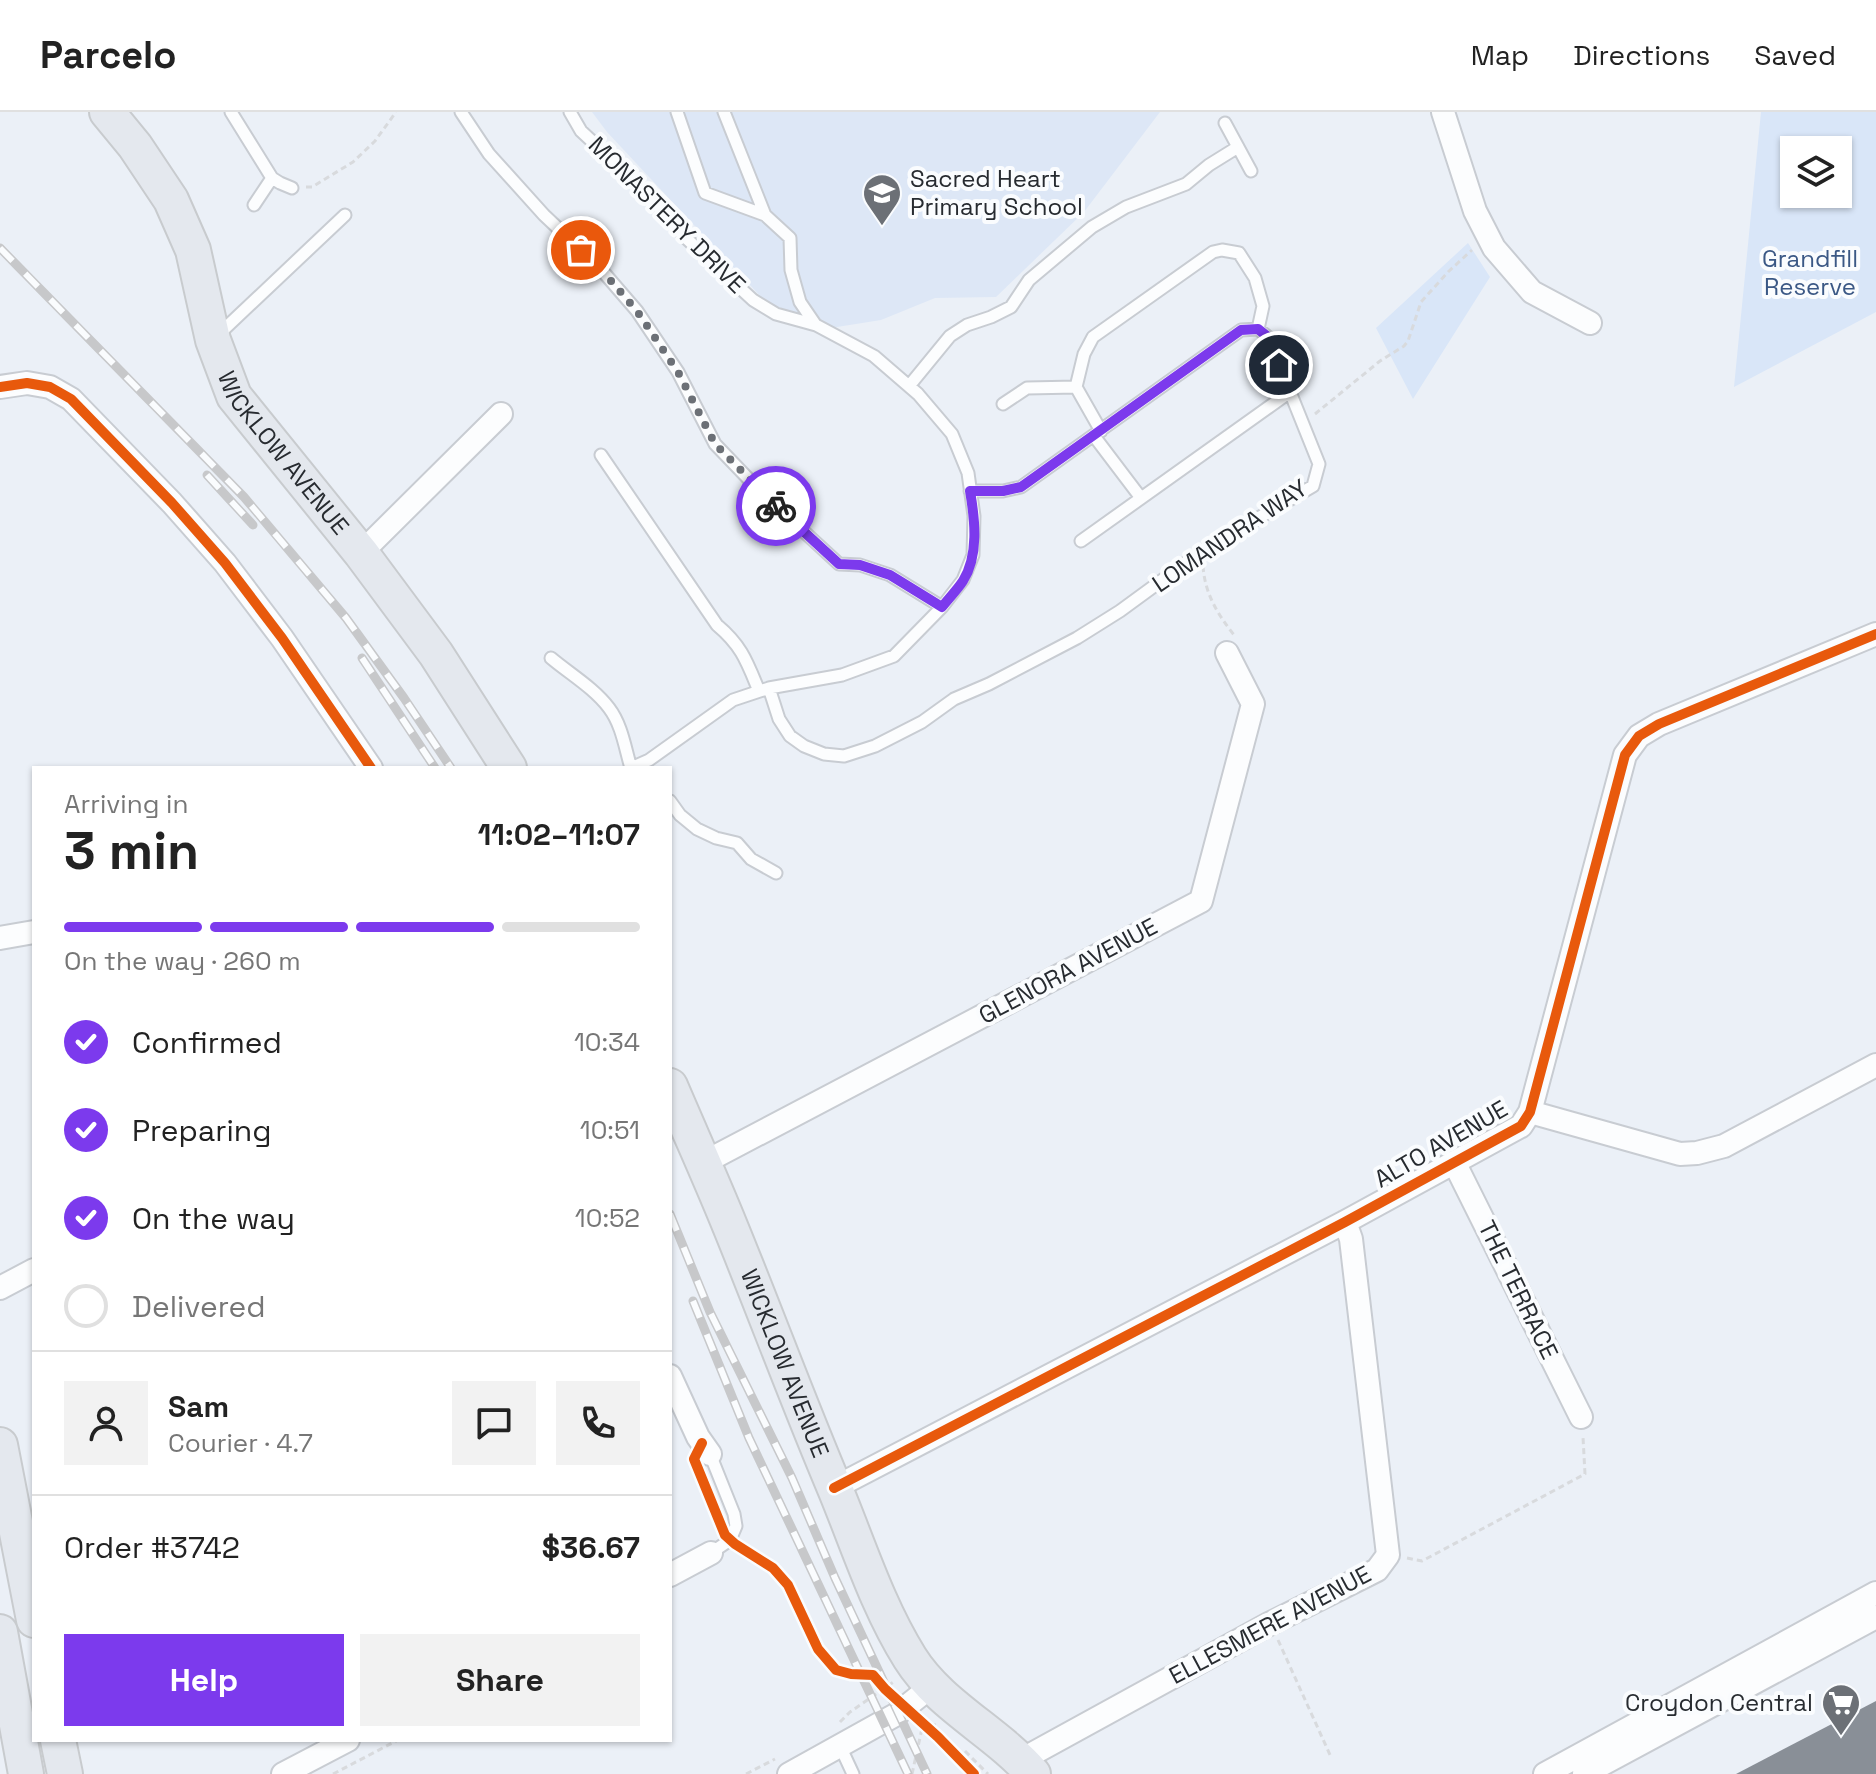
<!DOCTYPE html>
<meta charset="utf-8">
<style>
:root{--surface:#fff;--page:#f2f2f2;--text:#222;--muted:#767676;--line:#e0e0e0;--accent:#7c3aed}
body{margin:0;font-family:"Space Grotesk",sans-serif;background:var(--page);color:var(--text);height:100vh;display:flex;flex-direction:column;font-size:30px;white-space:nowrap}
*{box-sizing:border-box;margin:0}
p{font-size:26px;color:var(--muted)}
.icon{flex:none;width:44px;height:44px;fill:none;stroke:currentColor;stroke-width:2;stroke-linecap:round;stroke-linejoin:round}
.map{position:relative;flex:1;overflow:hidden}
.drawer{position:absolute;left:32px;top:654px;width:640px;height:976px;display:flex;flex-direction:column;background:var(--surface);border-radius:0px;box-shadow:0 2px 6px #0004}
.drawer>*{flex:none}
.fabs{position:absolute;left:1780px;top:24px;display:grid;gap:16px}
.fabs a{display:grid;place-items:center;width:72px;height:72px;border-radius:0px;background:var(--surface);box-shadow:0 2px 6px #0004;font-size:40px}
.pin{position:absolute;display:grid;place-items:center;width:68px;height:68px;color:#fff;margin:-34px;border:4px solid #fff;border-radius:50%;box-shadow:0 2px 8px #0007}
.courier{position:absolute;display:grid;place-items:center;width:80px;height:80px;margin:-40px;border:6px solid #7c3aed;border-radius:50%;background:#fff;color:#222;box-shadow:0 2px 10px #0007}
.head em{font-style:normal;font-weight:700}
.head div{display:flex;flex-direction:column-reverse}
.head{display:flex;align-items:center;justify-content:space-between;height:136px;padding:0 32px}
h1{font-size:52px;font-weight:700;line-height:60px}
.bar{display:grid;grid-template-columns:repeat(4,1fr);gap:12px 8px;align-content:center;height:96px;padding:0 32px}
.bar i{height:10px;border-radius:6px;background:var(--line)}
.bar .active{background:var(--accent)}
.bar p{grid-column:span 4}
.line{display:flex;align-items:center;gap:20px;padding:0 32px;border-top:2px solid var(--line)}
.line div{flex:1}
.round{display:grid;place-items:center;flex:none;width:84px;height:84px;border-radius:0px;background:var(--page)}
ol{padding:0 32px;list-style:none}
li{display:flex;align-items:center;gap:24px;height:88px}
li p{margin-inline-start:auto}
li .icon{padding:8px;border-radius:50%;background:var(--accent);color:#fff;stroke-width:4}
li:last-child{color:var(--muted)}
li i{width:44px;height:44px;border:4px solid var(--line);border-radius:50%}
.action{display:flex;gap:16px;margin-top:auto;padding:16px 32px}
.action a{flex:1;height:92px;border-radius:0px;background:var(--accent);color:#fff;font-size:32px;font-weight:700;line-height:92px;text-align:center}
.action a+a{background:var(--page);color:var(--text)}
header{display:flex;align-items:center;gap:48px;box-sizing:border-box;height:112px;padding:0 40px;background:var(--surface);border-bottom:2px solid var(--line)}
header strong{font-size:38px}
nav{display:flex;gap:44px;margin-inline-start:auto;font-size:28px}
.map>svg:first-child{display:block}
.built{fill:#dde7f6}
.green{fill:#d9e6f8;fill-rule:evenodd}
.building{fill:#898f97}
.lines{fill:none;stroke-linecap:round;stroke-linejoin:round}
.lane-casing{stroke:#c8ccd2;stroke-width:15}
.street-casing{stroke:#c8ccd2;stroke-width:26}
.primary-casing{stroke:#c8cbce;stroke-width:38}
.path{stroke:#d8dadd;stroke-width:3;stroke-dasharray:6 4;stroke-linecap:butt}
.lane{stroke:#fcfdfe;stroke-width:11}
.street{stroke:#fcfdfe;stroke-width:22}
.primary{stroke:#e4e8ee;stroke-width:34}
.rail-casing{stroke:#c7c8ca;stroke-width:9}
.rail{stroke:#fafcfe;stroke-width:6;stroke-dasharray:18;stroke-linecap:butt}
.cycleway-casing{stroke:#fafcfe;stroke-width:15}
.cycleway{stroke:#e8590c;stroke-width:10}
.done{stroke:#6c7076;stroke-width:8;stroke-dasharray:0 14.4}
.route{stroke:#7c3aed;stroke-width:10}
.labels{text-anchor:middle;stroke-width:8;stroke-linejoin:round;paint-order:stroke}
.poi-label{font-size:24px;fill:#272b30;stroke:#fafcfe;text-anchor:start}
.street-label{font-size:24px;fill:#272b30;stroke:#fafcfe}
.park-label{font-size:24px;fill:#3b5885;stroke:#fafcfe}
</style>
<header>
<strong>Parcelo</strong>
<nav><a>Map</a><a>Directions</a><a>Saved</a></nav>
</header>
<div class="map">
<svg width="1876" height="1662" viewBox="0 0 1876 1662">
<rect width="100%" height="100%" fill="#ebf0f7"/>
<path class="built" d="M 592,0 L 1160,0 L 1084,100 L 996,185 L 935,186 L 881,208 L 818,218 L 815,213 L 764,188 L 607,20 Z"/>
<path class="green" d="M 1761,0 L 1876,0 L 1876,200 L 1734,275 ZM 1794,38 L 1838,38 L 1838,82 L 1794,82 Z
M 1468,131 L 1490,165 L 1413,287 L 1376,216 Z"/>
<path class="building" d="M 1876,1589 L 1876,1662 L 1736,1662 Z"/>
<g class="lines">
<defs>
<path id="lane" d="M 231,0 L 272,66 L 280,71 L 292,76
M 461,0 L 489,42 L 544,103 L 599,155 L 637,199 L 678,260 L 715,332 L 762,381 L 839,452 L 860,453 L 890,463 L 942,495
M 570,0 L 581,19 L 640,74 L 687,127 L 753,188 L 776,202 L 816,213 L 874,244 L 918,282 L 952,322 L 968,361 L 974,404 L 973,443 L 963,468 L 942,495 L 894,544 L 842,563 L 769,576 L 733,588 L 649,648 L 631,656
M 677,0 L 705,81 L 765,103
M 724,0 L 765,103 L 790,126 L 791,158 L 800,190 L 815,212
M 1225,11 L 1251,59
M 254,93 L 272,66
M 219,222 L 345,103
M 909,274 L 950,224 L 967,213 L 991,205 L 1011,195 L 1029,168 L 1092,115 L 1126,95 L 1186,72 L 1209,53 L 1238,35
M 1003,292 L 1027,276 L 1076,275
M 1101,319 L 1076,275 L 1084,242 L 1093,225 L 1213,140 L 1222,138 L 1239,141 L 1255,166 L 1263,194 L 1258,217
M 1094,324 L 1141,386
M 601,343 L 717,513 C 742,534 747,550 759,579
M 1081,429 L 1290,280
M 551,546 C 570,562 594,576 609,596 C 622,613 625,636 631,656
M 769,576 L 779,607 L 790,624 L 804,634 L 824,642 L 844,644 L 875,634 L 922,610 L 954,587 L 989,572 L 1077,526 L 1120,499 L 1202,439 L 1313,374 L 1319,352 L 1268,225 L 1258,217 L 1241,218 L 1021,375 L 1003,379 L 970,379
M 670,689 L 680,703 L 697,717 L 716,726 L 737,731 L 751,747 L 776,761
M 710,1342 L 734,1402 L 736,1414 L 730,1428 L 711,1441
M 840,1634 L 853,1662"/>
<path id="street" d="M 1443,0 L 1475,99 L 1494,136 L 1532,180 L 1590,211
M 0,275 L 27,271 L 50,275 L 71,287 L 172,391 L 225,451 L 282,526 L 371,656
M 361,441 L 501,302
M 0,826 L 34,820
M 1530,1000 L 1680,1042 L 1697,1041 L 1724,1034 L 1876,953
M 1454,1050 L 1581,1305
M 703,1051 L 1201,789 L 1253,592 L 1227,541
M 0,1176 L 34,1158
M 670,1264 L 698,1325 L 710,1342
M 834,1376 L 1345,1110 L 1521,1014 L 1530,1000 L 1625,643 L 1639,624 L 1659,612 L 1876,522
M 670,1463 L 711,1441
M 1021,1648 L 1269,1512 L 1377,1458 L 1388,1443 L 1351,1127 L 1345,1110
M 283,1662 L 348,1628
M 789,1662 L 897,1602 L 933,1573
M 1545,1662 L 1876,1481
M 1584,1662 L 1876,1505"/>
<g id="primary">
<path id="s1" d="M 107,0 L 135,34 L 171,88 L 193,138 L 213,228 L 234,284 L 361,441 L 436,542 L 509,656"/>
<path id="s2" d="M 670,974 C 690,1021 711,1067 730,1114 C 766,1202 799,1292 836,1379 C 859,1435 878,1495 910,1546 C 940,1594 997,1620 1033,1662"/>
<path d="M 0,1333 L 34,1508"/>
<path d="M 0,1520 L 26,1662"/>
<path d="M 58,1628 L 65,1662"/>
</g>
</defs>
<use href="#lane" class="lane-casing"/>
<use href="#street" class="street-casing"/>
<use href="#primary" class="primary-casing"/>
<path class="path" d="M 306,75 L 312,75 L 353,50 L 375,29 L 396,0
M 1315,302 L 1380,249 L 1404,234 L 1408,229 L 1421,190 L 1448,160 L 1472,138
M 1203,454 C 1205,482 1217,501 1234,523
M 1407,1446 L 1422,1449 L 1585,1362 L 1583,1325
M 1278,1528 L 1331,1645
M 840,1610 L 850,1600 L 895,1569
M 965,1639 L 988,1662
M 333,1662 L 398,1628
M 746,1662 L 775,1647
M 912,1662 L 923,1612 L 936,1613"/>
<use href="#lane" class="lane"/>
<use href="#street" class="street"/>
<use href="#primary" class="primary"/>
<defs>
<path id="rail" d="M 0,136 L 244,385 L 346,506 L 404,586 L 451,656
M 207,363 L 253,413
M 362,546 L 435,656
M 670,1102 L 710,1200 L 792,1366 L 835,1466 L 927,1662
M 693,1189 L 749,1326 L 908,1662"/>
</defs>
<use href="#rail" class="rail-casing"/>
<use href="#rail" class="rail"/>
<defs>
<path id="cycleway" d="M 0,275 L 27,271 L 50,275 L 71,287 L 172,391 L 225,451 L 282,526 L 371,656
M 702,1331 L 694,1347 L 725,1423 L 735,1432 L 773,1456 L 788,1473 L 818,1537 L 836,1558 L 851,1562 L 873,1563 L 885,1577 L 938,1625 L 974,1662
M 834,1376 L 1345,1110 L 1521,1014 L 1530,1000 L 1625,643 L 1639,624 L 1659,612 L 1876,522"/>
</defs>
<use href="#cycleway" class="cycleway-casing"/>
<use href="#cycleway" class="cycleway"/>
</g>
<g class="lines">
<path class="done" d="M 581,138 L 599,155 L 637,199 L 678,260 L 715,332 L 776,394"/>
<path class="route" d="M 776,394 L 839,452 L 860,453 L 890,463 L 942,495 C 949,486 957,478 963,469 C 979,443 975,408 970,379 L 1003,379 L 1021,375 L 1241,218 L 1258,217 L 1268,225 L 1279,253"/>
</g>
<defs>
<symbol id="school-pin" viewBox="-11 -11 22 30"><path d="M0 17L-7.5 6A9.5 9.5 0 1 1 7.5 6Z" fill="#6c7076" stroke="#fafcfe"/><path d="M0-5L7-2L0 1L-7-2ZM-4 1L0 2.5L4 1V4Q0 6-4 4Z" fill="#fff"/></symbol>
<symbol id="supermarket-pin" viewBox="-11 -11 22 30"><path d="M0 17L-7.5 6A9.5 9.5 0 1 1 7.5 6Z" fill="#6c7076" stroke="#fafcfe"/><path d="M-6-5.5h2.5l.6 2H6L4.5 2H-2.5L-4.4-4H-6ZM-1.5 3.2a1.3 1.3 0 1 0 .1 0ZM3 3.2a1.3 1.3 0 1 0 .1 0Z" fill="#fff"/></symbol>
</defs>
<g fill-rule="evenodd">
<use href="#school-pin" x="860" y="59" width="44" height="60"/>
<use href="#supermarket-pin" x="1819" y="1569" width="44" height="60"/>
</g>
<g class="labels">
<g class="poi-label">
<text x="910" y="75">Sacred Heart<tspan x="910" dy="28">Primary School</tspan></text>
<text x="1813" y="1599" text-anchor="end">Croydon Central</text>
</g>
<g class="street-label">
<text transform="translate(667 103) rotate(45)" y="8">MONASTERY DRIVE</text>
<text dy="8" stroke="none"><textPath href="#s1" startOffset="390">WICKLOW AVENUE</textPath></text>
<text transform="translate(1230 424) rotate(-34)" y="8">LOMANDRA WAY</text>
<text transform="translate(1068 859) rotate(-28)" y="8">GLENORA AVENUE</text>
<text transform="translate(1441 1032) rotate(-30)" y="8">ALTO AVENUE</text>
<text transform="translate(1518 1178) rotate(64)" y="8">THE TERRACE</text>
<text dy="8" stroke="none"><textPath href="#s2" startOffset="300">WICKLOW AVENUE</textPath></text>
<text transform="translate(1270 1513) rotate(-28)" y="8">ELLESMERE AVENUE</text>
</g>
<g class="park-label">
<text x="1810" y="155">Grandfill<tspan x="1810" dy="28">Reserve</tspan></text>
</g>
</g>
</svg>
<div class="fabs">
<a><svg class="icon" aria-label="layers" viewBox="0 0 24 24"><path d="M12 4l9 5-9 5-9-5zM3 14l9 5 9-5"/></svg></a>
</div>
<div class="pin" style="left:581px;top:138px;background:#ea580c"><svg class="icon" aria-label="bag" viewBox="0 0 24 24"><path d="M5 8h14l-1 12H6zM9 8a3 3 0 0 1 6 0"/></svg></div>
<div class="pin" style="left:1279px;top:253px;background:#1f2937"><svg class="icon" aria-label="home" viewBox="0 0 24 24"><path d="M3 11l9-7 9 7M6 9v11h12V9"/></svg></div>
<div class="courier" style="left:776px;top:394px"><svg class="icon" aria-label="bike" viewBox="0 0 24 24"><circle cx="6" cy="16" r="4"/><circle cx="18" cy="16" r="4"/><path d="M6 16l4-8h5l3 8M10 8l3 8H6M13 5h3"/></svg></div>
<section class="drawer">
<div class="head"><div><h1>3 min</h1><p>Arriving in</p></div><em>11:02–11:07</em></div>
<div class="bar"><i class="active"></i><i class="active"></i><i class="active"></i><i></i><p>On the way · 260 m</p></div>
<ol>
<li><svg class="icon" aria-label="check" viewBox="0 0 24 24"><path d="M5 12l5 5 9-10"/></svg>Confirmed<p>10:34</p></li>
<li><svg class="icon" aria-label="check" viewBox="0 0 24 24"><path d="M5 12l5 5 9-10"/></svg>Preparing<p>10:51</p></li>
<li><svg class="icon" aria-label="check" viewBox="0 0 24 24"><path d="M5 12l5 5 9-10"/></svg>On the way<p>10:52</p></li>
<li><i></i>Delivered</li>
</ol>
<div class="line" style="height:144px"><a class="round"><svg class="icon" aria-label="person" viewBox="0 0 24 24"><circle cx="12" cy="8" r="4"/><path d="M4 21q1-7 8-7t8 7"/></svg></a><div><b>Sam</b><p>Courier · 4.7</p></div><a class="round"><svg class="icon" aria-label="chat" viewBox="0 0 24 24"><path d="M4 5h16v11H9l-5 4z"/></svg></a><a class="round"><svg class="icon" aria-label="phone" viewBox="0 0 24 24"><path d="M5 4h4l2 5-3 2q2 4 5 5l2-3 5 2v4C11 20 4 13 5 4z"/></svg></a></div>
<div class="line" style="height:104px"><div>Order #3742</div><b>$36.67</b></div>
<div class="action"><a>Help</a><a>Share</a></div>
</section>
</div>
